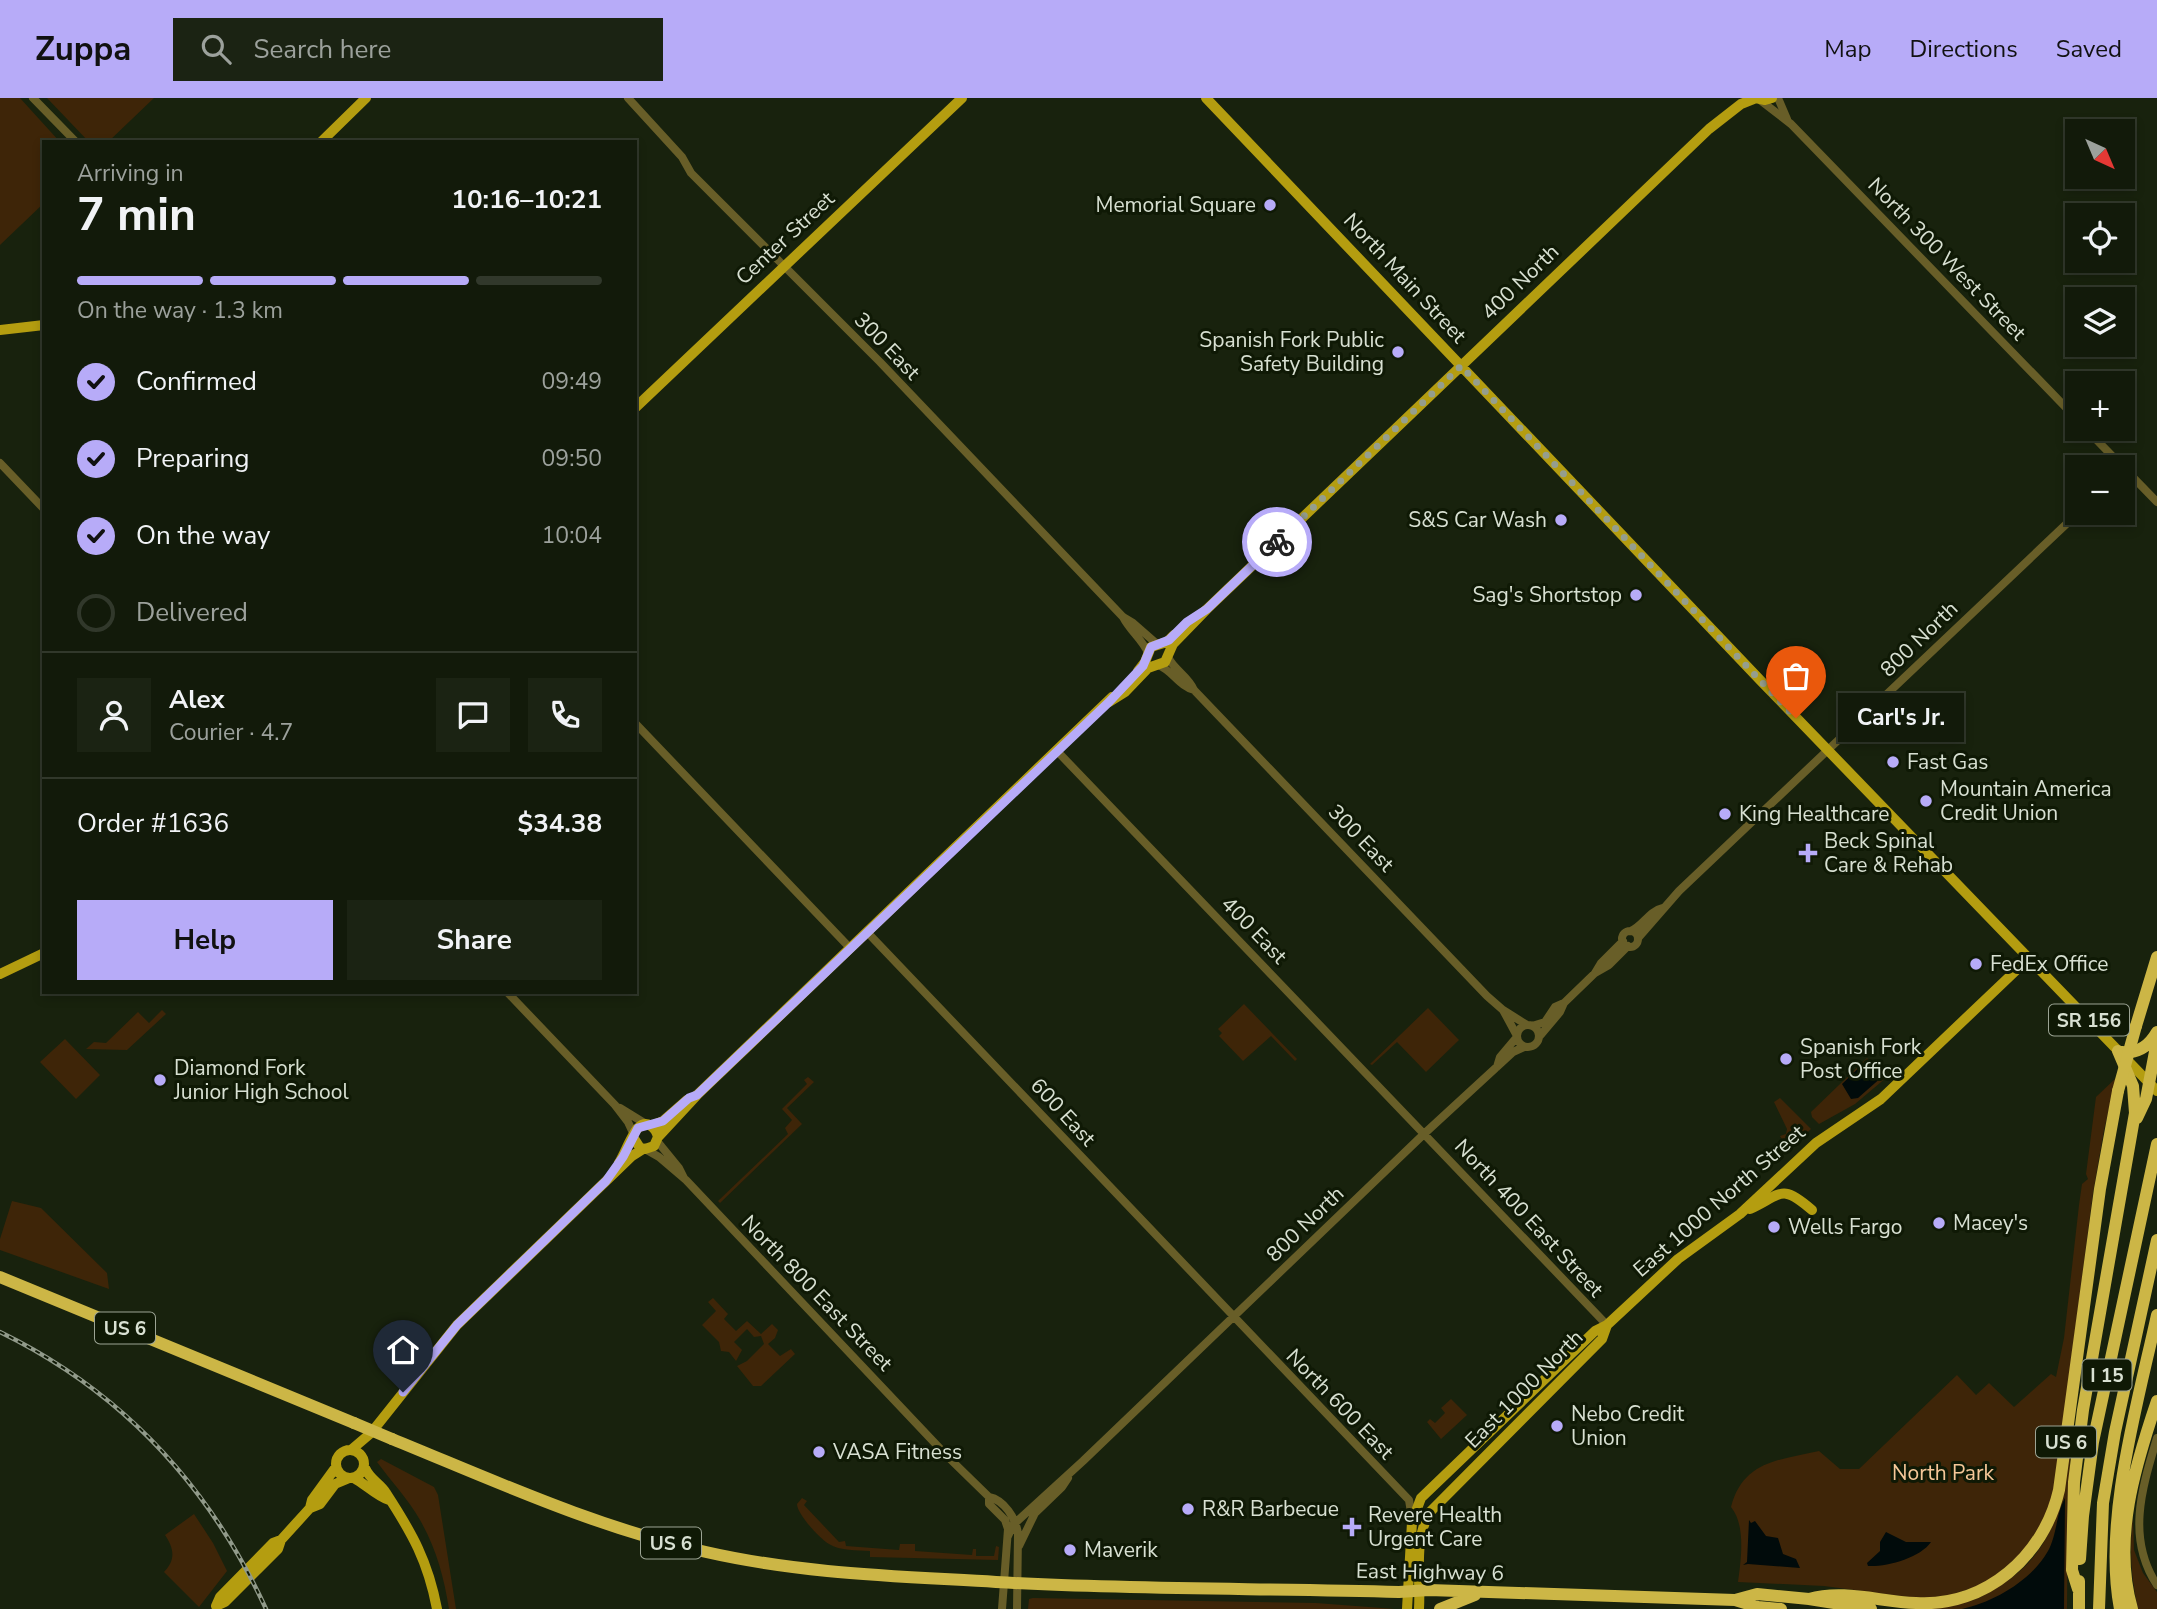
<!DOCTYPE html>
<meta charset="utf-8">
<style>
:root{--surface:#121a0a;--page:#1b2313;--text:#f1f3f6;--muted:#9ca19c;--line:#31382b;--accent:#b7abf8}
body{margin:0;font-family:"Nunito Sans",sans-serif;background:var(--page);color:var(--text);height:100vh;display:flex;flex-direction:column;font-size:26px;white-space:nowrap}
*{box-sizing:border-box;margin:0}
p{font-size:23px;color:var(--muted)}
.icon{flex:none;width:38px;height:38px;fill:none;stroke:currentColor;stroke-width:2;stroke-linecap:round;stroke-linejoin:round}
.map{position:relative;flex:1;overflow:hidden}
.side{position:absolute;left:42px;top:42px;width:595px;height:854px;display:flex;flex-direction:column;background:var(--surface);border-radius:0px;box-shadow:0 4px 10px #0003,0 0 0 2px var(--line)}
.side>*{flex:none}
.needle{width:46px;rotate:136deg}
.tools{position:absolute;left:2065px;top:21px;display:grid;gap:14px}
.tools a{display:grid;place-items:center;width:70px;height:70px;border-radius:0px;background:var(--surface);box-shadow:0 4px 10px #0003,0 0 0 2px var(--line);font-size:35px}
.pin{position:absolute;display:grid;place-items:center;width:60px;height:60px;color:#fff;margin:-72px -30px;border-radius:50% 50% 50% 0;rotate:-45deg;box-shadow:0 0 7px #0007}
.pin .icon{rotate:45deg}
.courier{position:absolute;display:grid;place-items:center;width:70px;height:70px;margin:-35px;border:5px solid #b7abf8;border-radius:50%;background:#fff;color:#222;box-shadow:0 2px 9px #0007}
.bubble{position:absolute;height:49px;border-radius:0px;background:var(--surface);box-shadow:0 4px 10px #0003,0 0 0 2px var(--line);font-size:23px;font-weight:700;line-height:49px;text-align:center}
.overview em{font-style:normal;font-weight:700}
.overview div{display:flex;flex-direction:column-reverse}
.overview{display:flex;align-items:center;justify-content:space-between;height:119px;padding:0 35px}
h1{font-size:46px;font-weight:700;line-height:52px}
.bar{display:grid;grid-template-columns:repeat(4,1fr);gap:10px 7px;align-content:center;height:84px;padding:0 35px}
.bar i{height:9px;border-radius:5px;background:var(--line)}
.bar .current{background:var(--accent)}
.bar p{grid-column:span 4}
.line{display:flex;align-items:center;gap:18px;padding:0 35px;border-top:2px solid var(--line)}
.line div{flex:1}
.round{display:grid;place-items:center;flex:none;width:74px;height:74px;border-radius:0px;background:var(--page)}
ol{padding:0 35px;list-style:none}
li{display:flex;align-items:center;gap:21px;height:77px}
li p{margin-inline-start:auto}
li .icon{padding:7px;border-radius:50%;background:var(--accent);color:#111;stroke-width:4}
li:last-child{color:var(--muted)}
li i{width:38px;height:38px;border:4px solid var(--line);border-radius:50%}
.button{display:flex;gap:14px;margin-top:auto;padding:14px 35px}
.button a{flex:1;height:80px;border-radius:0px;background:var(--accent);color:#111;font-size:28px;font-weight:700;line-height:80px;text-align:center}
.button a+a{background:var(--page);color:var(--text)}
header{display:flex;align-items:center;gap:42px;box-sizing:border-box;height:98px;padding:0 35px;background:var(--accent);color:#111}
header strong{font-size:33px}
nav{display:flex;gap:38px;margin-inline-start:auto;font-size:24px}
.search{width:490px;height:63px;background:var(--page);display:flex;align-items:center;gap:18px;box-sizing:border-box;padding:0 24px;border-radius:0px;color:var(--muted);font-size:26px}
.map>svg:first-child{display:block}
.green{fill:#3e2508}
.water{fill:#010b0b}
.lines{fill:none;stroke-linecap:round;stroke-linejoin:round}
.minor{stroke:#685e28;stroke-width:8}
.major{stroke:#b49d10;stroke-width:10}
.highway{stroke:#ccb646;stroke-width:12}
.rail-casing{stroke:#919a8a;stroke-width:4.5}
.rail{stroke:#0f1905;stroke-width:2;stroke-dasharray:5;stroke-linecap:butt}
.highway-bridge{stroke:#ccb646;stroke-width:12}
.done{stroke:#959e8d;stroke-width:7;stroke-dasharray:0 12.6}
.route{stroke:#b7abf8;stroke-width:9}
.poi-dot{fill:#b7abf8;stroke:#0f1905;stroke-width:2.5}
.labels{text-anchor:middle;stroke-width:6;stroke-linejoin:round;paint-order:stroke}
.shield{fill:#0f1905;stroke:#9ca494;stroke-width:2}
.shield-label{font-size:19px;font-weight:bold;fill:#d8e0d2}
.poi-label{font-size:21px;fill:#d8e0d2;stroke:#0f1905;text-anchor:start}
.street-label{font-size:21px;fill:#d8e0d2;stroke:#0f1905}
.park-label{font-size:21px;fill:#f6c798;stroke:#0f1905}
</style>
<header>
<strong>Zuppa</strong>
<div class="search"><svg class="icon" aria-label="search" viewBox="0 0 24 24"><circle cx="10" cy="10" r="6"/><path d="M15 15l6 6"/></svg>Search here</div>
<nav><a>Map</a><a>Directions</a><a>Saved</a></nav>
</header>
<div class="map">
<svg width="2157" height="1511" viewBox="0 0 2157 1511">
<rect width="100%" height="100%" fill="#18220d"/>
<path class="green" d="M 0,0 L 20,0 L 60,44 L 44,44 L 44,105 L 0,147 Z
M 47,0 L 154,0 L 108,44 L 89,44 Z
M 1244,906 L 1297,961 L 1295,963 L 1271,938 L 1243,963 L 1219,938 L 1222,935 L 1218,931 Z
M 1428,910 L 1459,942 L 1426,974 L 1397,944 L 1372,967 L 1370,966 Z
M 162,912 L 166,916 L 127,952 L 86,951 L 94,944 L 106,945 L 138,914 L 149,925 Z
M 65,941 L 100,977 L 76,1001 L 40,964 Z
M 1867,960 L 1887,979 L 1855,1006 L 1819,1026 L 1812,1019 L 1811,1014 Z
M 808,979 L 814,984 L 787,1010 L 802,1026 L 720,1105 L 718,1103 L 788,1036 L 785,1030 L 792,1022 L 782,1011 L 807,986 L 804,982 Z
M 2116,980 L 2104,1032 L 2093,1095 L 2054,1395 L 2043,1427 L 2021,1456 L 1988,1484 L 1955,1496 L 1924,1501 L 1824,1488 L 1738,1484 C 1741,1462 1746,1427 1731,1409 C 1743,1363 1779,1362 1819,1353 L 1840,1371 L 1859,1371 L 1957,1277 L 1976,1297 L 1989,1285 L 2014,1309 L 2051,1276 L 2056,1279 L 2064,1240 L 2079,1107 L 2082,1086 L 2088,1081 L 2086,1076 L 2096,999 Z
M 1780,1000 L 1811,1031 L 1789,1052 L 1780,1038 L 1786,1036 L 1787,1031 L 1774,1004 Z
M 12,1103 L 41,1110 L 107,1175 L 109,1191 L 0,1152 L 0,1141 Z
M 713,1200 L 728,1216 L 724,1221 L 736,1233 L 747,1223 L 761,1236 L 772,1226 L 778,1232 L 775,1240 L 768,1246 L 780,1258 L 791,1251 L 795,1256 L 761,1288 L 753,1288 L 737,1268 L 747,1263 L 764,1246 L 761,1238 L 754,1239 L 747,1231 L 734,1244 L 742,1252 L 736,1263 L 729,1254 L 721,1253 L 719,1244 L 702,1227 L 716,1213 L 708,1204 Z
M 1451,1301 L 1467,1317 L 1441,1341 L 1427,1324 L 1430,1321 L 1435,1325 L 1445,1315 L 1441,1310 Z
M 2070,1347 L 2072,1347 L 2068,1391 L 2067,1511 L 1914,1511 C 1933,1508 1954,1508 1973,1502 C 1986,1497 1998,1489 2010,1481 C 2058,1445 2061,1401 2070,1347 Z
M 381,1361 L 434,1389 L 438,1397 L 456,1511 L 449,1511 C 444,1479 436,1450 420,1422 C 408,1401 391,1383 377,1364 Z
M 802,1400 L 807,1403 L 804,1407 L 839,1444 L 845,1443 L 846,1448 L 899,1452 L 900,1446 L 915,1446 L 915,1453 L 972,1457 L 973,1451 L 976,1451 L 976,1458 L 994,1458 L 996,1448 L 999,1449 L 998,1462 L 870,1459 L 870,1453 C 857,1452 840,1453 829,1446 C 820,1441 797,1416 797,1406 Z
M 194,1416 L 213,1445 L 227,1473 L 199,1509 L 164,1474 C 176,1462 174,1450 165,1437 Z
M 2133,1419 L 2134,1452 L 2143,1475 L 2157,1494 L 2157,1511 L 2138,1511 C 2131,1480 2129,1451 2133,1419 Z
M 1033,1500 L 1316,1505 L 1395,1511 L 1028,1511 L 1029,1501 Z"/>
<path class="water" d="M 1867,962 L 1883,978 L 1858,1000 L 1851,1001 L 1842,986 Z
M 2065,1400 L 2064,1511 L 1962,1511 C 1994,1504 2031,1483 2048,1453 C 2057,1437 2056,1416 2065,1400 Z
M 1749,1422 L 1751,1425 L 1755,1423 L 1766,1438 L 1778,1440 L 1783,1456 L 1796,1461 L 1800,1470 L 1748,1466 L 1743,1467 L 1747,1464 Z
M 1886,1434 L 1906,1444 L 1931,1444 C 1920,1460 1887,1469 1868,1468 L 1867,1465 L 1880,1453 L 1880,1444 Z"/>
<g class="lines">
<path class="minor" d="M 33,0 L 76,44
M 628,0 L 682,59 L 691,75 L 880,264 L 1123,519 L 1133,525 L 1157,546
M 1778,0 L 1787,21
M 1760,2 L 1791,26 L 2077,321
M 2086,331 L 2157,404
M 0,365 L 44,411
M 1123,519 C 1130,533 1143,542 1148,555
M 1168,559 C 1174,572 1188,578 1194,592 L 1487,898 L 1503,912 L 1516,936
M 1158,567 C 1172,572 1179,588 1194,592
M 635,625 L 850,850
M 1057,653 L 1607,1227
M 1631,833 C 1644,827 1649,813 1663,810
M1622 841a8 8 0 1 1 16 0a8 8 0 1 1-16 0Z
M 867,834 L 1409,1402 L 1412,1420
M 1638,840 L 1679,793 L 2078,415
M 1595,875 L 1609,867 L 1628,848
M 507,894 L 615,1007 L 628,1024 L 634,1037
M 1503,912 L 1527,927
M1517 938a11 11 0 1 1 22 0a11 11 0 1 1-22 0Z
M 1532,928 L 1545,924 L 1555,909 L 1564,905 L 1595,875 L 1601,865 L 1623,843
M 1539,939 L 1560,914 L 1564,905
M 1497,969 L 1500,959 L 1516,940
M 620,1010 L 646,1026
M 657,1043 L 679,1070 L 684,1080
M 645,1051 L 659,1059 L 686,1082 L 948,1359 L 989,1399 C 1004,1402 1016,1420 1018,1436 L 1017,1511
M 2157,1340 C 2142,1390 2126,1440 2157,1487
M 989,1399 L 989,1406 L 1005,1422 L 1008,1431 L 1002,1511
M 1008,1438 L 1013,1427 L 1083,1363 L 1425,1035 L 1513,954 L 1524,949
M 1019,1448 L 1035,1415 L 1062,1389 L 1068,1380"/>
<path class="major" d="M 1206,0 L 1761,583 L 2157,993
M 1756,0 L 1765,2 L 1772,0
M 321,44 L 366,0
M 0,232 L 44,227
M 635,310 L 962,0
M 1138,573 L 1145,564 L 1151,549 L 1167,544 L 1174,537
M 1109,604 L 1125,594 L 1148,570 L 1165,564 L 1173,546 L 1207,511 L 1709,31 L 1741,6 L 1756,0
M 0,876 L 44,855
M 651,1028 L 663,1023 L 687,1002
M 633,1039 L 640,1050 L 645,1051 L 654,1048 L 658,1039 L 697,997 L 1112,599
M 619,1065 C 624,1057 633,1034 638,1030 C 647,1021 656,1030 658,1039
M 1750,1111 C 1782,1096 1781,1085 1812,1112
M336 1366a14 14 0 1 1 28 0a14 14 0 1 1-28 0Z
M 351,1352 L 371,1335 L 457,1227 L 632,1058 L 643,1051
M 365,1370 C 370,1382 380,1385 386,1395 C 412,1435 428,1463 437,1511
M 354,1380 C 365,1386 378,1399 389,1402
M 310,1410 L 312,1402 L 336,1369
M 216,1508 L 225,1504 L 278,1451 L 281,1442 L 310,1410 L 320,1406 L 335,1386 L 347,1381
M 216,1508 L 220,1499 L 273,1445 L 281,1442
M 1407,1511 L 1412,1424 L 1421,1400 L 1595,1233 L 1607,1227 L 1678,1161 L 1740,1116 L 1816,1045 L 1881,1001 L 2028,861
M 1419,1511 C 1421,1480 1413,1442 1430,1414 L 1602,1241 L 1607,1227"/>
<path class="highway" d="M 2136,928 L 2157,859
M 2122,954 C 2138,956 2149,948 2157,934
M 2137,1020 L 2146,1001 L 2157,943
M 0,1179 L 354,1325
M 392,1341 C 495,1383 597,1430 706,1454 C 803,1476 897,1478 996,1484 C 1130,1492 1265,1490 1399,1494 L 1429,1492 L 1735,1502 L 1758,1509 L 1781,1511
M 2080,1461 L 2083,1418 L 2093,1344 L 2157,1046
M 2078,1491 L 2072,1472 L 2074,1384 L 2083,1312 L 2135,1015 L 2133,988 L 2118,953
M 1809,1501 C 1844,1491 1881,1504 1916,1505 C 1986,1509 2044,1458 2059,1392 L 2100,1091 L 2118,993
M 1735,1502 L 1757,1496 L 1809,1501 L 1871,1511
M 1440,1511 L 1475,1497
M 2079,1511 L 2079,1483
M 2099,1511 L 2103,1405 L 2115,1334 L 2157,1142
M 2120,1511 C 2103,1423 2138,1304 2157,1217
M 2132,1511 C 2112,1442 2135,1368 2157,1303"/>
<defs>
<path id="rail" d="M 0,1234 C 123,1294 209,1387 266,1511"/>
</defs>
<use href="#rail" class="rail-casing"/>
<use href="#rail" class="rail"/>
<path class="highway-bridge" d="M 2118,993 L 2136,928
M 354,1325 L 392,1341"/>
</g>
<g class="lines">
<path class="done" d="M 1277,444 L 1461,268 L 1796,620"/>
<path class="route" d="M 403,1294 L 457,1227 L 606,1083 L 623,1059 L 638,1030 L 663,1023 L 689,1000 L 697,997 L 1109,604 L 1143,568 L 1151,549 L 1169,542 L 1187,524 L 1207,511 L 1277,444"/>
</g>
<g class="poi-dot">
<circle cx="1270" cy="107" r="7"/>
<circle cx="1398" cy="254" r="7"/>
<circle cx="1561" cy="422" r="7"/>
<circle cx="1636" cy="497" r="7"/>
<circle cx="1893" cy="664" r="7"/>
<circle cx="1926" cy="703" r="7"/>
<circle cx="1725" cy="716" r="7"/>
<path d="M1804.5 744.5h7v7h7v7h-7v7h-7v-7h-7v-7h7z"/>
<circle cx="1976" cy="866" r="7"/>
<circle cx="1786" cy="961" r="7"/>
<circle cx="160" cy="982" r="7"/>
<circle cx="1939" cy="1125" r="7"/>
<circle cx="1774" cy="1129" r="7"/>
<circle cx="1557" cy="1328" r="7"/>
<circle cx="819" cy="1354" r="7"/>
<circle cx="1188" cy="1411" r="7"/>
<path d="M1348.5 1418.5h7v7h7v7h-7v7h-7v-7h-7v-7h7z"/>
<circle cx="1070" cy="1452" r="7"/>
</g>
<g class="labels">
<g class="shield">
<rect x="2049" y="906.5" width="80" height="31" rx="5"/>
<rect x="95" y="1214.5" width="60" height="31" rx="5"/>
<rect x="2082.5" y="1261.5" width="49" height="31" rx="5"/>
<rect x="2036" y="1328.5" width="60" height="31" rx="5"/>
<rect x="641" y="1429.5" width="60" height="31" rx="5"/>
</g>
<g class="shield-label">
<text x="2089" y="929">SR 156</text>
<text x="125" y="1237">US 6</text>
<text x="2107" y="1284">I 15</text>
<text x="2066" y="1351">US 6</text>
<text x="671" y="1452">US 6</text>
</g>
<g class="poi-label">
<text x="1256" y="114" text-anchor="end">Memorial Square</text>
<text x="1384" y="249" text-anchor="end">Spanish Fork Public<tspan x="1384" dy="24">Safety Building</tspan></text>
<text x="1547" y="429" text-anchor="end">S&amp;S Car Wash</text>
<text x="1622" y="504" text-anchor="end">Sag's Shortstop</text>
<text x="1907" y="671">Fast Gas</text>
<text x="1940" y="698">Mountain America<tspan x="1940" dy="24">Credit Union</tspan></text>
<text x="1739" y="723">King Healthcare</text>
<text x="1824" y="750">Beck Spinal<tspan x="1824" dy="24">Care &amp; Rehab</tspan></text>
<text x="1990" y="873">FedEx Office</text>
<text x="1800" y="956">Spanish Fork<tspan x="1800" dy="24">Post Office</tspan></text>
<text x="174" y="977">Diamond Fork<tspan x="174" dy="24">Junior High School</tspan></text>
<text x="1953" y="1132">Macey's</text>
<text x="1788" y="1136">Wells Fargo</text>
<text x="1571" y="1323">Nebo Credit<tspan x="1571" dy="24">Union</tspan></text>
<text x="833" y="1361">VASA Fitness</text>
<text x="1202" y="1418">R&amp;R Barbecue</text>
<text x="1368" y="1424">Revere Health<tspan x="1368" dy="24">Urgent Care</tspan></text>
<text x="1084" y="1459">Maverik</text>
</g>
<g class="street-label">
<text transform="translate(785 140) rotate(-43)" y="7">Center Street</text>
<text transform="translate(1947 161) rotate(46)" y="7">North 300 West Street</text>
<text transform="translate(1405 180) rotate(47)" y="7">North Main Street</text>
<text transform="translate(1520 184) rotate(-44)" y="7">400 North</text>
<text transform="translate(887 248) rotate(46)" y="7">300 East</text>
<text transform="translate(1919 541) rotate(-44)" y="7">800 North</text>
<text transform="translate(1361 740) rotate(46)" y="7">300 East</text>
<text transform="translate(1254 832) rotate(46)" y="7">400 East</text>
<text transform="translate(1063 1014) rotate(47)" y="7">600 East</text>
<text transform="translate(1719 1103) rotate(-41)" y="7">East 1000 North Street</text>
<text transform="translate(1529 1120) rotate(47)" y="7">North 400 East Street</text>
<text transform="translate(1305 1126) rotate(-44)" y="7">800 North</text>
<text transform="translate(817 1195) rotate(46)" y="7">North 800 East Street</text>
<text transform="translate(1524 1291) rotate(-45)" y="7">East 1000 North</text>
<text transform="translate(1340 1306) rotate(46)" y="7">North 600 East</text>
<text transform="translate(1430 1474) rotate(1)" y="7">East Highway 6</text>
</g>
<g class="park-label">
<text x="1943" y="1382">North Park</text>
</g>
</g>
</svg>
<div class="tools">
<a><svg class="needle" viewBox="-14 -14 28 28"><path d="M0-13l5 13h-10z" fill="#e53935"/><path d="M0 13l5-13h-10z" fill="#9ca19c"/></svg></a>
<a><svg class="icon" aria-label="locate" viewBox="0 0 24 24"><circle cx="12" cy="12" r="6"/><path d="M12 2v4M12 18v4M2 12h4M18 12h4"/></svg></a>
<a><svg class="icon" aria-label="layers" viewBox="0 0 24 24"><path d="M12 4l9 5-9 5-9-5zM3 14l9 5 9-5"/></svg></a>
<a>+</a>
<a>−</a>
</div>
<div class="pin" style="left:1796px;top:620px;background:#ea580c"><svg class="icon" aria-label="bag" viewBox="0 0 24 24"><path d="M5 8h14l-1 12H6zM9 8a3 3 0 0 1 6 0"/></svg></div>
<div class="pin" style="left:403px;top:1294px;background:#1f2937"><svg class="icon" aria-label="home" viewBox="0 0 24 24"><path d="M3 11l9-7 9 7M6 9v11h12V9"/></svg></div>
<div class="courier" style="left:1277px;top:444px"><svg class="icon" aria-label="bike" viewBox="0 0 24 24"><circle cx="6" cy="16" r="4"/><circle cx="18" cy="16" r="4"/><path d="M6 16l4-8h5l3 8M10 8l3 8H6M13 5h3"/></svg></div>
<div class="bubble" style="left:1838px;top:595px;width:126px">Carl's Jr.</div>
<section class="side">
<div class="overview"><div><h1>7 min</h1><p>Arriving in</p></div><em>10:16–10:21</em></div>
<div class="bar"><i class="current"></i><i class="current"></i><i class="current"></i><i></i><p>On the way · 1.3 km</p></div>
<ol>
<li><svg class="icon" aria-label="check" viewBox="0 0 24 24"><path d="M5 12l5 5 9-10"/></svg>Confirmed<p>09:49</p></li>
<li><svg class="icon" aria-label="check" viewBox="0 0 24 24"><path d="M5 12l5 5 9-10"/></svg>Preparing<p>09:50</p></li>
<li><svg class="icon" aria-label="check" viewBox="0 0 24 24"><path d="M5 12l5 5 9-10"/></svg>On the way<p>10:04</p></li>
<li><i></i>Delivered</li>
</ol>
<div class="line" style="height:126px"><a class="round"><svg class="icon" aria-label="person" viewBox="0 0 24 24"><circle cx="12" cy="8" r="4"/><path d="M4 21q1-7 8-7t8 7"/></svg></a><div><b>Alex</b><p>Courier · 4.7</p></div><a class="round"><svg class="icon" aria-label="chat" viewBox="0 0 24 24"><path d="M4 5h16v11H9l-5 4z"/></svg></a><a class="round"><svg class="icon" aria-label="phone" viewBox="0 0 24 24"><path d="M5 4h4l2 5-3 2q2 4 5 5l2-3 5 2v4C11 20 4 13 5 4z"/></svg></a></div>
<div class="line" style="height:91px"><div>Order #1636</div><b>$34.38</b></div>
<div class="button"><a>Help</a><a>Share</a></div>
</section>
</div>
